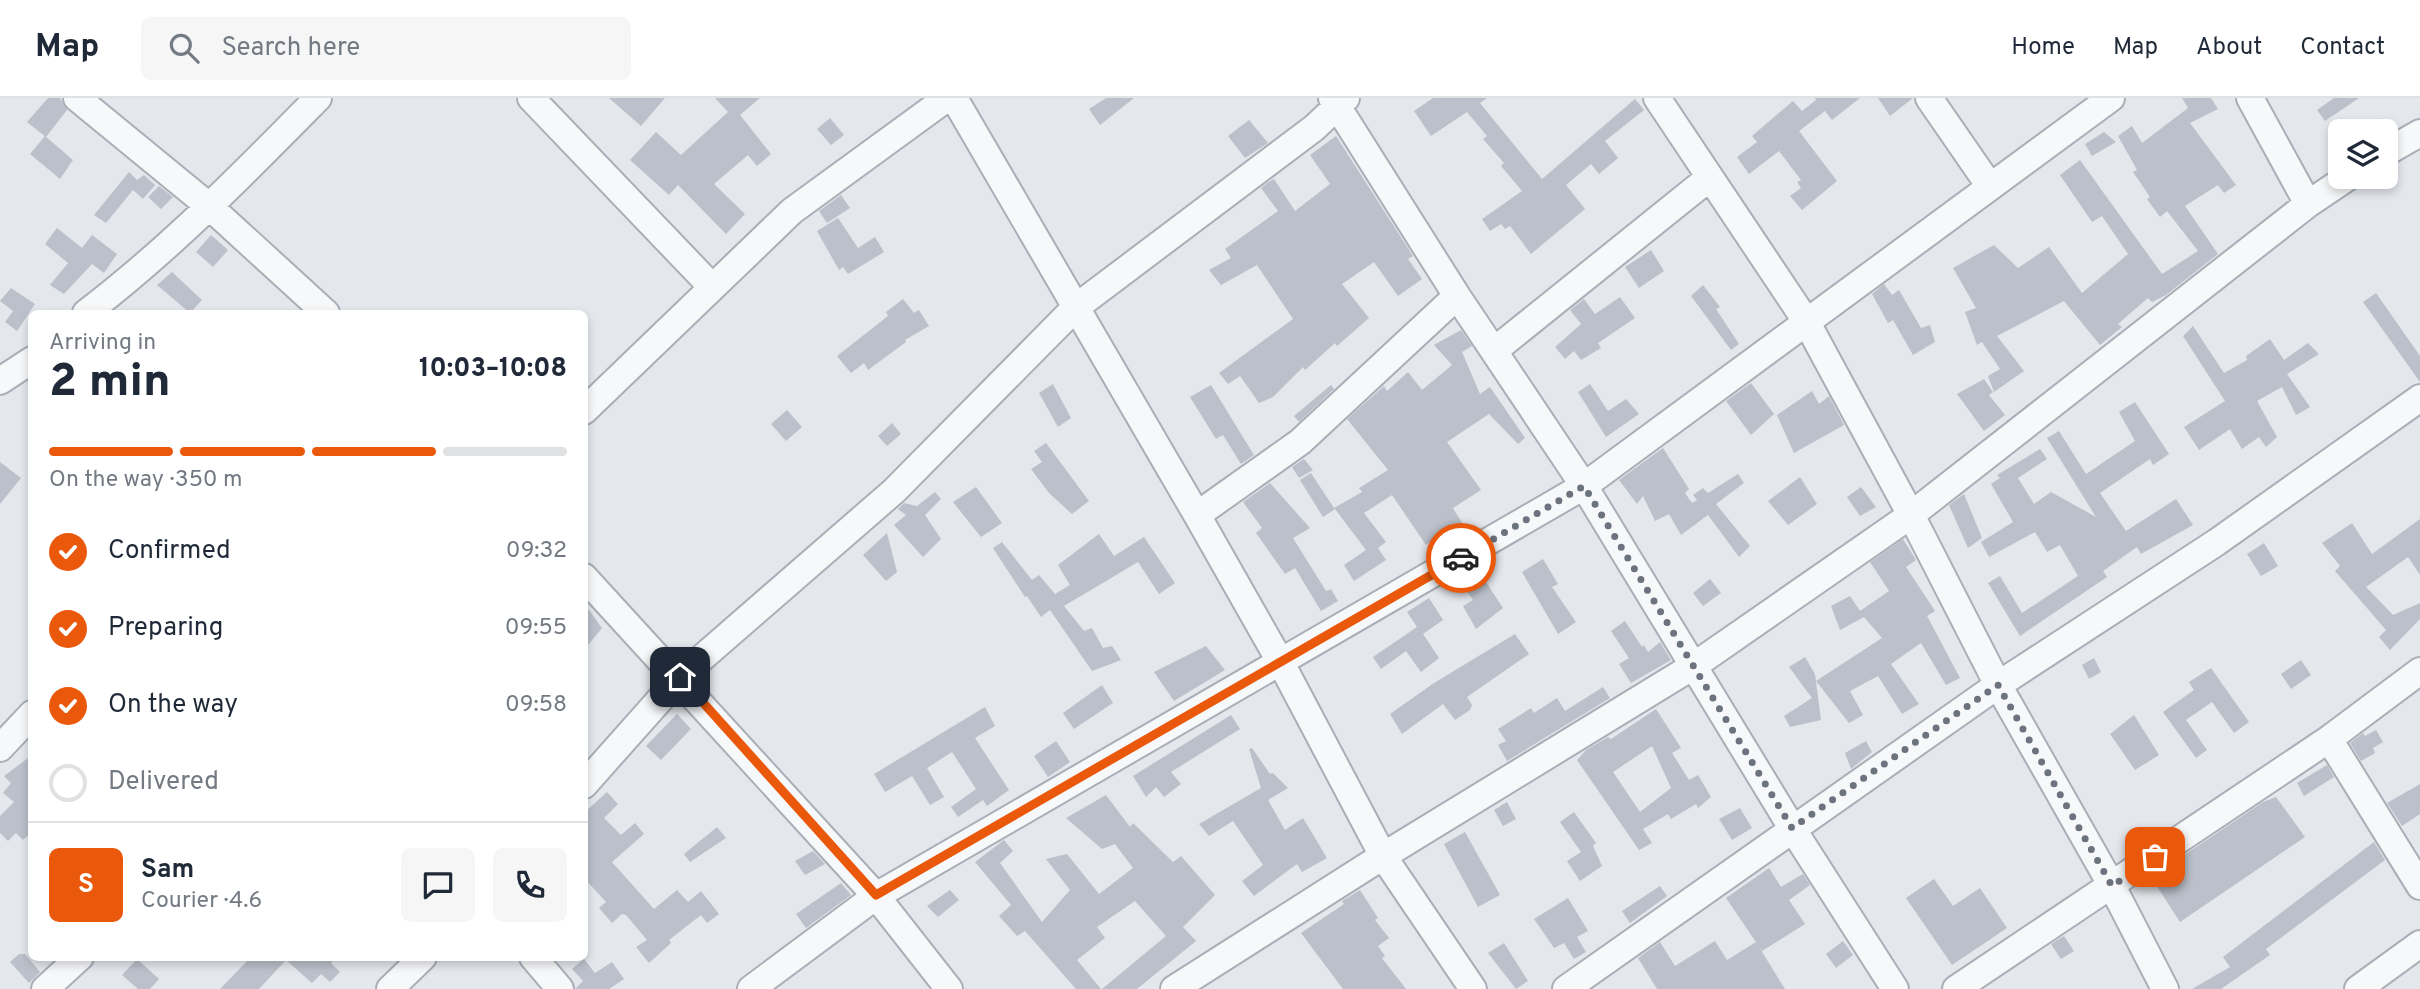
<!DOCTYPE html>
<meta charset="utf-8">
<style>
:root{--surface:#fff;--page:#f6f6f7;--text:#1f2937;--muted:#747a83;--line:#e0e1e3;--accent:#ea580c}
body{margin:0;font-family:Overpass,sans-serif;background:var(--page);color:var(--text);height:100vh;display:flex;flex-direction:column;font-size:26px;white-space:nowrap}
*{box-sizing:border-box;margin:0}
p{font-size:23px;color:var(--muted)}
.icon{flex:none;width:38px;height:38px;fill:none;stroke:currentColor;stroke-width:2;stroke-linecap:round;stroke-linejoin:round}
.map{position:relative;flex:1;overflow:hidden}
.details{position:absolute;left:28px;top:212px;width:560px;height:651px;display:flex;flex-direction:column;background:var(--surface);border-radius:10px;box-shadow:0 4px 10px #0003}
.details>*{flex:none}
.buttons{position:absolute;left:2328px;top:21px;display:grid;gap:14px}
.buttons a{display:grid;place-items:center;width:70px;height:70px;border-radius:10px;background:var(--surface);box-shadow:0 4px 10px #0003;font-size:35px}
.pin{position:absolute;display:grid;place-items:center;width:60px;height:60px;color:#fff;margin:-30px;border-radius:14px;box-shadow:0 4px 10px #0006}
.courier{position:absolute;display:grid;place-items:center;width:70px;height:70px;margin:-35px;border:5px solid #ea580c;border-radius:50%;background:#fff;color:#222;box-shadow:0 2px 9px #0007}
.summary em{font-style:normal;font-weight:800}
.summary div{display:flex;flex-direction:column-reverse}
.summary{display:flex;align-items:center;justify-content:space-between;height:119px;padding:0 21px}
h1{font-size:46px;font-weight:800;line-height:52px}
.bar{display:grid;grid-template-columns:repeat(4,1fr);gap:10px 7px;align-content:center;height:84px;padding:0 21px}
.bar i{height:9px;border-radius:5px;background:var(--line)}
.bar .selected{background:var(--accent)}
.bar p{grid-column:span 4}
.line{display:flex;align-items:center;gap:18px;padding:0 21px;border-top:2px solid var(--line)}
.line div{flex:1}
.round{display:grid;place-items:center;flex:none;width:74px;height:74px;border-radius:10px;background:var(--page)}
ol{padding:0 21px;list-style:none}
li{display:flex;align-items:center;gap:21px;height:77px}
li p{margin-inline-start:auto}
li .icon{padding:7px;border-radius:50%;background:var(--accent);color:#fff;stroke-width:4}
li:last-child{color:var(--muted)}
li i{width:38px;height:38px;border:4px solid var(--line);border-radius:50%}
header{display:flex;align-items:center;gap:42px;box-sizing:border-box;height:98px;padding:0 35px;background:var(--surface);border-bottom:2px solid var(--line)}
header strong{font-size:33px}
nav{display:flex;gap:38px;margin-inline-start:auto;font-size:24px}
.search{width:490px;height:63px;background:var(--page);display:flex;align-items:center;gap:18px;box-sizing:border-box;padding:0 24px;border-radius:10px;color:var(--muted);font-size:26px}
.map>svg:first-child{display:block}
.building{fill:#bbc0ca;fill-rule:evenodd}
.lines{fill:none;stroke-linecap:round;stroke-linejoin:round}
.minor-casing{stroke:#a9aeb7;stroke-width:30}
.minor{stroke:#f7f8fa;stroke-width:26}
.done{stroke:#6c737f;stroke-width:7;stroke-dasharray:0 12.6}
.route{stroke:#ea580c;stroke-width:9}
</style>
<header>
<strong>Map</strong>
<div class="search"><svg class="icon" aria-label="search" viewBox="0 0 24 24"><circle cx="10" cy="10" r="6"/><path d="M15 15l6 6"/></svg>Search here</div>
<nav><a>Home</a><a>Map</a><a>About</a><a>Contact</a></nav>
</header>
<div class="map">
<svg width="2420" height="891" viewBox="0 0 2420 891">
<rect width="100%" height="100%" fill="#e4e7ec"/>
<path class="building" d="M 48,0 L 60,0 L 67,12 L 46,39 L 27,24 Z
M 609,0 L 665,0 L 641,28 Z
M 715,0 L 760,0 L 740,17 L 771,56 L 757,68 L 748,57 L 714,86 L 745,116 L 726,136 L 678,87 L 669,97 L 630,62 L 656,34 L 681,57 L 728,14 Z
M 1106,0 L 1134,0 L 1100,27 L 1089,11 Z
M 1433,0 L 1487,0 L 1480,5 L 1542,81 L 1635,1 L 1644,12 L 1605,43 L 1618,60 L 1599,76 L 1591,66 L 1566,87 L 1585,111 L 1531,156 L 1510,128 L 1505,131 L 1501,126 L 1490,133 L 1482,121 L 1522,93 L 1501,68 L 1504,65 L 1483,41 L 1487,38 L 1467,14 L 1431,38 L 1414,13 Z
M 1815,0 L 1860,0 L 1832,22 L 1825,13 L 1799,33 L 1837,83 L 1802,112 L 1790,98 L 1801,90 L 1797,84 L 1801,82 L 1779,53 L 1749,76 L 1737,59 L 1757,44 L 1752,38 L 1793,3 L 1802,13 L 1816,2 Z
M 1878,0 L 1913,0 L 1890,18 Z
M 2182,0 L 2211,0 L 2218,11 L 2190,25 L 2236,87 L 2224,95 L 2218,87 L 2185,108 L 2218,156 L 2166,197 L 2152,204 L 2148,200 L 2118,226 L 2122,229 L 2100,247 L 2064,203 L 1997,238 L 2024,273 L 1994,294 L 1988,278 L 2000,271 L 1982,244 L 1977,247 L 1965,214 L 1976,210 L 1953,170 L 1994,147 L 2018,170 L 2049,149 L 2082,195 L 2128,156 L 2102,118 L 2092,124 L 2060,77 L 2080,62 L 2162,176 L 2198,153 L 2167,113 L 2160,119 L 2147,101 L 2150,99 L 2133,74 L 2137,72 L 2118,38 L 2132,28 L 2142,45 L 2188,10 Z
M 2334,0 L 2359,0 L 2325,23 L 2317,12 Z
M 830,20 L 844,37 L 831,47 L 817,31 Z
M 1249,22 L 1268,45 L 1245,60 L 1228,38 Z
M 2104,34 L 2116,44 L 2092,58 L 2085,46 Z
M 45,38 L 73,62 L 60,81 L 30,56 Z
M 1336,38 L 1413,158 L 1408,161 L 1422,181 L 1398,198 L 1374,164 L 1342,186 L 1369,220 L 1337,248 L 1335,245 L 1305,272 L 1303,269 L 1273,299 L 1259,305 L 1240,278 L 1228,286 L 1219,275 L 1293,221 L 1257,167 L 1221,187 L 1209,172 L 1231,160 L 1225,151 L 1278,113 L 1261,90 L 1267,85 L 1274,81 L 1295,113 L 1330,86 L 1310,57 Z
M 129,74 L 137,82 L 144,77 L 155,87 L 143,101 L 133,92 L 106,125 L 94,117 Z
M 159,88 L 173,99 L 161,111 L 148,99 Z
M 841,97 L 850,110 L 827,125 L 819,113 Z
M 838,120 L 858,150 L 875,139 L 884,154 L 848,176 L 843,169 L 839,172 L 817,133 Z
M 57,130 L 82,150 L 92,137 L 117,156 L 104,175 L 92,166 L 64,196 L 50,187 L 68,165 L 45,146 Z
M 211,137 L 228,152 L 213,169 L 196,154 Z
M 1651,152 L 1664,173 L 1639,190 L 1625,169 Z
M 172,174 L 202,202 L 190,215 L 157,187 Z
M 1884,186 L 1892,197 L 1899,192 L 1921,230 L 1930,227 L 1935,244 L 1913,257 L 1893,222 L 1888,225 L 1872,196 Z
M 1703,187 L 1720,209 L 1716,211 L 1739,246 L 1731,252 L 1691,198 Z
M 11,190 L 35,206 L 17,233 L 5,224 L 13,213 L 0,203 Z
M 2376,195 L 2420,258 L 2420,284 L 2363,204 Z
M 1620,199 L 1635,220 L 1598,245 L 1601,250 L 1581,262 L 1574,253 L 1565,261 L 1555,249 L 1581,226 L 1570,212 L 1584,201 L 1595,216 Z
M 903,201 L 914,215 L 919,212 L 929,228 L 905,242 L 906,244 L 868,272 L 864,265 L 851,275 L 837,258 L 888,218 L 886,214 Z
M 2193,228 L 2224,275 L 2247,262 L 2246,258 L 2270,241 L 2284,262 L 2308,245 L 2319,256 L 2287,276 L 2310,309 L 2296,317 L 2282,289 L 2257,303 L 2277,339 L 2266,349 L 2259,339 L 2242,351 L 2230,331 L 2199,352 L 2184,329 L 2225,303 L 2183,238 Z
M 1461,232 L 1472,248 L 1462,254 L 1480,296 L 1490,289 L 1525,340 L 1518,346 L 1489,316 L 1447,344 L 1481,392 L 1453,410 L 1464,428 L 1452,436 L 1448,431 L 1426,447 L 1392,397 L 1364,415 L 1386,444 L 1378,450 L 1386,462 L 1354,483 L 1344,467 L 1366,452 L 1335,411 L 1323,419 L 1300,382 L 1311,375 L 1334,410 L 1362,394 L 1359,390 L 1388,372 L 1347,321 L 1384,288 L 1387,293 L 1408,274 L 1422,292 L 1452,267 L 1434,247 Z
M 1984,281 L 1993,294 L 1989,297 L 2005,317 L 1984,333 L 1957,296 Z
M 1751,285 L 1774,316 L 1751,337 L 1726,303 Z
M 1053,286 L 1071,320 L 1058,329 L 1039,295 Z
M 1590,286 L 1608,313 L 1626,301 L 1639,316 L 1606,339 L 1578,294 Z
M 1211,287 L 1254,357 L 1241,366 L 1223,337 L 1216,341 L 1190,299 Z
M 1331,287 L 1334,291 L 1299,324 L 1294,318 Z
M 1812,293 L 1819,306 L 1829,298 L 1844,327 L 1794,355 L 1777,317 Z
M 2135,304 L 2169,356 L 2153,367 L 2150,361 L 2100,395 L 2126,433 L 2176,401 L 2193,427 L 2141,456 L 2137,449 L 2103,473 L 2107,479 L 2020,538 L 1988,485 L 2000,478 L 2022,515 L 2078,478 L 2060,447 L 2047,454 L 2035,434 L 1989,459 L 1981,444 L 2013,424 L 1991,386 L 2000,380 L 1997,377 L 2040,351 L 2047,361 L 2018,380 L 2034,406 L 2051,394 L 2096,419 L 2047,340 L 2059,333 L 2086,376 L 2135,343 L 2119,314 Z
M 787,312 L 802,329 L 786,343 L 771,326 Z
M 892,325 L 901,336 L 887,348 L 878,338 Z
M 1046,345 L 1089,403 L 1072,416 L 1049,395 L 1031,371 L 1042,364 L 1034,353 Z
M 1663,350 L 1689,391 L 1685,395 L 1692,405 L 1697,402 L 1693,397 L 1703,390 L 1708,395 L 1738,376 L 1744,385 L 1716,406 L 1750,448 L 1739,459 L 1708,417 L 1681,437 L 1669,416 L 1655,423 L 1643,398 L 1637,406 L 1619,382 Z
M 1304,361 L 1313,372 L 1299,380 L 1292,369 Z
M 0,364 L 21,380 L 0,406 Z
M 1800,379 L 1817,406 L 1788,427 L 1768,403 Z
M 1270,385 L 1310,430 L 1293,440 L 1326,493 L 1331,491 L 1338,503 L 1321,513 L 1295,470 L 1285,476 L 1256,435 L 1262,430 L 1243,404 Z
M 976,389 L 1002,425 L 981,439 L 953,404 Z
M 1861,389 L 1876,409 L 1860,418 L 1847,399 Z
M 935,394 L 941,401 L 925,417 L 941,441 L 923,459 L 894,427 L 906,417 L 898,411 L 904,405 L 917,408 Z
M 1964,396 L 1982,440 L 1968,450 L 1949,407 Z
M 2420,421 L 2420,477 L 2408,459 L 2366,489 L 2393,517 L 2420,505 L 2420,521 L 2390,552 L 2379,539 L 2386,532 L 2335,473 L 2340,468 L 2322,445 L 2352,425 L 2372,456 Z
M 887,435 L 897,474 L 886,483 L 863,457 Z
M 1099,436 L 1114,458 L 1144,439 L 1175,485 L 1159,496 L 1138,464 L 1064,508 L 1084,533 L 1092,530 L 1103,550 L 1112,548 L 1121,562 L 1092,573 L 1050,512 L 1041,519 L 1027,498 L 1025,499 L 993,450 L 1002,444 L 1032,482 L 1039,477 L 1055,496 L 1070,487 L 1058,467 Z
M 1903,441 L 1916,462 L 1906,469 L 1935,513 L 1927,518 L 1960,580 L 1946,587 L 1921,545 L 1891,566 L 1919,606 L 1902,616 L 1878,578 L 1850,593 L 1863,617 L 1849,625 L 1816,583 L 1882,540 L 1864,519 L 1840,532 L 1831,508 L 1850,498 L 1860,513 L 1889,493 L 1870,464 Z
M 2264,445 L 2278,468 L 2261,478 L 2247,456 Z
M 1543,461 L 1558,486 L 1552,489 L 1576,524 L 1558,536 L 1522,474 Z
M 1482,478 L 1503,510 L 1476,531 L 1463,508 L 1473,502 L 1464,489 Z
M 1710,481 L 1721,495 L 1703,508 L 1693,495 Z
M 1429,500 L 1443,522 L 1423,536 L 1439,560 L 1421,574 L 1406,553 L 1381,571 L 1373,559 L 1417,529 L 1407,514 Z
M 584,505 L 602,530 L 584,552 Z
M 1625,523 L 1642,549 L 1644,547 L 1648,554 L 1660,544 L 1671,562 L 1631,585 L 1619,566 L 1629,560 L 1611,533 Z
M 1515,536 L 1529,556 L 1467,599 L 1472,607 L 1470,612 L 1455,622 L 1443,606 L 1402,636 L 1390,616 L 1434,585 Z
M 1206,548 L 1225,572 L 1174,603 L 1154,574 Z
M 1805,559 L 1815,576 L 1821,622 L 1790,629 L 1784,618 L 1812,600 L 1789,569 Z
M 2094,560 L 2101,574 L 2089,581 L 2082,567 Z
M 2301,562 L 2311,577 L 2291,591 L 2281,576 Z
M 2211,570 L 2249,624 L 2234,635 L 2212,604 L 2186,622 L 2207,652 L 2196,660 L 2163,614 L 2194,592 L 2189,584 Z
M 1102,587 L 1113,605 L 1074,631 L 1063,615 Z
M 1603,589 L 1610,600 L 1507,663 L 1498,647 L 1506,643 L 1498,631 L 1531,610 L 1534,615 L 1557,600 L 1565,613 Z
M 985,609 L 995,628 L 975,640 L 1009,692 L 987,708 L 983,702 L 958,719 L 951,709 L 976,691 L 952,654 L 927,670 L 944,699 L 930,707 L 912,678 L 885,694 L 874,676 Z
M 1656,611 L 1681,650 L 1672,655 L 1689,682 L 1698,677 L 1711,699 L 1698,710 L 1696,706 L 1671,721 L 1668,716 L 1643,731 L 1652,745 L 1639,752 L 1577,662 L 1586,652 L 1608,639 L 1611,641 ZM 1652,648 L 1671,690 L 1640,714 L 1613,674 Z
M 677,616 L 691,631 L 661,662 L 646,648 Z
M 1231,617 L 1240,631 L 1171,674 L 1181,686 L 1164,699 L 1156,689 L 1146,699 L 1133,678 Z
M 2134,617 L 2159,657 L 2135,672 L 2110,636 Z
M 2376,632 L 2383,644 L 2373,650 L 2375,655 L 2361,663 L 2350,645 L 2363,635 L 2365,638 Z
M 1056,643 L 1070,664 L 1048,679 L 1034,658 Z
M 1866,643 L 1872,654 L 1851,671 L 1845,655 Z
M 1252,650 L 1270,676 L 1273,675 L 1288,690 L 1268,702 L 1285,732 L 1303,720 L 1327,760 L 1302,774 L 1297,766 L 1254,798 L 1242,783 L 1263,767 L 1233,723 L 1209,738 L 1199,726 L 1261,690 L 1249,651 Z
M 32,657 L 32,734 L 23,742 L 16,735 L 8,743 L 0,735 L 0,718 L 14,704 L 3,695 L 11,685 L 4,678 Z
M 2327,667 L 2334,679 L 2304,698 L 2297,685 Z
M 2420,686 L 2420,716 L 2402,728 L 2387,705 Z
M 607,694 L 618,706 L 604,720 L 621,737 L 635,725 L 644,736 L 612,764 L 654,811 L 677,792 L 688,804 L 701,793 L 719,816 L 707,825 L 701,817 L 669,842 L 671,845 L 649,865 L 636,849 L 647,842 L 626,817 L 622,816 L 612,825 L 599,810 L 606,804 L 584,780 L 584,715 Z
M 1106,697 L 1130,729 L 1133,725 L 1173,764 L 1181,758 L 1215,797 L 1183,829 L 1196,843 L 1137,891 L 1102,891 L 1166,838 L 1135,803 L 1097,829 L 1105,840 L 1077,862 L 1101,891 L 1076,891 L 1025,833 L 1017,838 L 999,818 L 1011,807 L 975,764 L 1004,742 L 1013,753 L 1000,765 L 1042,824 L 1070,792 L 1046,761 L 1067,756 L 1099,796 L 1133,770 L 1115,746 L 1102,751 L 1066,720 Z
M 2276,699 L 2305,739 L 2180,824 L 2156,787 L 2171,778 L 2165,770 L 2263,704 Z
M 1507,704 L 1516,721 L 1503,728 L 1494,712 Z
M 1740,710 L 1752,730 L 1732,742 L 1719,721 Z
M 1574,714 L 1596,745 L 1593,748 L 1602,768 L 1580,783 L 1567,763 L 1581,754 L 1560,724 Z
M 717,729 L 726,740 L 690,764 L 684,756 Z
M 1465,734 L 1500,797 L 1478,809 L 1444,746 Z
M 2374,744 L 2385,762 L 2266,851 L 2270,857 L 2221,891 L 2192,891 L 2230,869 L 2223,859 Z
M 813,753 L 825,766 L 805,777 L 795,763 Z
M 1769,770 L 1781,789 L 1803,776 L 1810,787 L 1789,802 L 1805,826 L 1762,853 L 1726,800 Z
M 1934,781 L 1953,808 L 1980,790 L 2007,830 L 1952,867 L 1906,800 Z
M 841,785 L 851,797 L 806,830 L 796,816 Z
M 1660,788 L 1667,798 L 1630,825 L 1622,813 Z
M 950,792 L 959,802 L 938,819 L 927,808 Z
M 1360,792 L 1378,820 L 1375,822 L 1389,840 L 1378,848 L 1385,858 L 1382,860 L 1406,891 L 1343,891 L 1301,835 L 1344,806 L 1342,803 Z
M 1568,800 L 1588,833 L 1577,839 L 1586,854 L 1574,861 L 1564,845 L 1554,850 L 1534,821 Z
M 2064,838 L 2074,853 L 2061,861 L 2051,846 Z
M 1715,843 L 1727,862 L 1756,844 L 1785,891 L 1657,891 L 1638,860 L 1660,844 L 1675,868 Z
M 1843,843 L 1853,857 L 1836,870 L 1826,856 Z
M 1504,845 L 1528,883 L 1516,891 L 1488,855 Z
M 19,856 L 25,856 L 40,874 L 29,885 L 10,864 Z
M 251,859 L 336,859 L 331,865 L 340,874 L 330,884 L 321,876 L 312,885 L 286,862 L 259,891 L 220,891 Z
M 137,861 L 159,881 L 150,891 L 138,891 L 122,877 Z
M 584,861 L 595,875 L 612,864 L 624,881 L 609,891 L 575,891 L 583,883 L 572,871 Z"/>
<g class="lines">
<defs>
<path id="minor" d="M 77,0 L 210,109 L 326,215
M 531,0 L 712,189
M 954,0 L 1197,417 L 1281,565 L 1383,758 L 1473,891
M 1332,0 L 1457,198 L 1584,388 L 1792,730 L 1895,891
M 1657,0 L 1806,223 L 1911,417 L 1998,587 L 2112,788 L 2165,891
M 1929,0 L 1989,87
M 2250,0 L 2308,106
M 2385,55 L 2420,35
M 86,215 C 170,151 244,75 318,0
M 1495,252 L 1709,80
M 0,283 L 32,262
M 584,313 L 792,113 L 947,0
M 1197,417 L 1300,344 L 1457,198
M 584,479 L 876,798 L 949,891
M 2329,641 L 2420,788
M 0,650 L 32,616
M 584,687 L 680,579 L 894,393 L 1075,210 L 1314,30 L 1346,0
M 533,859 L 560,891
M 45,891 L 80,859
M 390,891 L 423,859
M 751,891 L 876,798 L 1584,388 L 2111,0
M 1174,891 L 1383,758 L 1695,567 L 1911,417 L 2308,106 L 2348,79
M 1566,891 L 1998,587 L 2217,444 L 2420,300
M 1956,891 L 2329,641 L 2420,573
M 2358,891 L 2420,846"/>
</defs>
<use href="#minor" class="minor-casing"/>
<use href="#minor" class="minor"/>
</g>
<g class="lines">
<path class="done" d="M 1461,460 L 1584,388 L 1792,730 L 1998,587 L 2112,788 L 2155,759"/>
<path class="route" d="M 680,579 L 876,797 L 1461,460"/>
</g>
</svg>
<div class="buttons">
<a><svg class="icon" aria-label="layers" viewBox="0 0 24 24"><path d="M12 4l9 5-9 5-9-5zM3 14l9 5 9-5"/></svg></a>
</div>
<div class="pin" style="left:2155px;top:759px;background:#ea580c"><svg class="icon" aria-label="bag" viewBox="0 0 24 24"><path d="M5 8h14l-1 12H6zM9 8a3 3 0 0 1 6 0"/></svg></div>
<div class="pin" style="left:680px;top:579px;background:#1f2937"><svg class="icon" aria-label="home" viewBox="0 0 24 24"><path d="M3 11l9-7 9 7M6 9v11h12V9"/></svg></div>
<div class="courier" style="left:1461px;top:460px"><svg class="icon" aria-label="car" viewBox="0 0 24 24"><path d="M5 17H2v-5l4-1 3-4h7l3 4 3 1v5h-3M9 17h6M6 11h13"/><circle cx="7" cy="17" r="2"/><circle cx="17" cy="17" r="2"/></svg></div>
<section class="details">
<div class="summary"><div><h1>2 min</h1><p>Arriving in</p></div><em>10:03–10:08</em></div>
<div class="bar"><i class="selected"></i><i class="selected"></i><i class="selected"></i><i></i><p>On the way · 350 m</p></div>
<ol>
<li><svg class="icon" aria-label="check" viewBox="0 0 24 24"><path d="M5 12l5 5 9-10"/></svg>Confirmed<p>09:32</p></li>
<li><svg class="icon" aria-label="check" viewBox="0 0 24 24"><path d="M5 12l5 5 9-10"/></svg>Preparing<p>09:55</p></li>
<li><svg class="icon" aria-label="check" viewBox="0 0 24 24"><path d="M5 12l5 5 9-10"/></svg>On the way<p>09:58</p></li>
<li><i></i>Delivered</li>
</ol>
<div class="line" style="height:126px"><b class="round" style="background:var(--accent);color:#fff">S</b><div><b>Sam</b><p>Courier · 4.6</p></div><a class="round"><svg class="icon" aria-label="chat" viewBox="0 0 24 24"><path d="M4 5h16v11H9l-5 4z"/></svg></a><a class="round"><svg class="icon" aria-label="phone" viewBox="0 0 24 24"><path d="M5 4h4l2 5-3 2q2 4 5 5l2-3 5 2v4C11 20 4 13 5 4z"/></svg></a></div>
</section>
</div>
